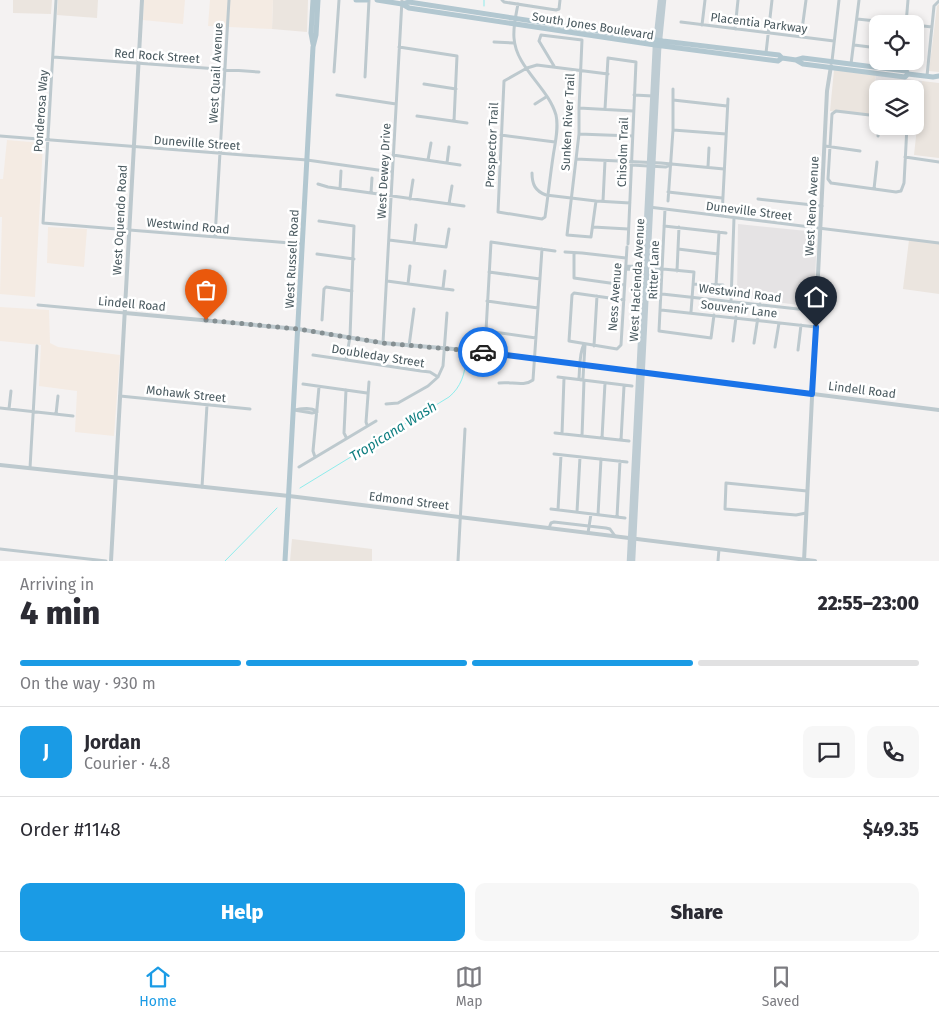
<!DOCTYPE html>
<meta charset="utf-8">
<style>
:root{--surface:#fff;--page:#f7f7f7;--text:#2b2b33;--muted:#7c7c81;--line:#e1e1e2;--accent:#1a9be5}
body{margin:0;font-family:"Fira Sans",sans-serif;background:var(--page);color:var(--text);height:100vh;display:flex;flex-direction:column;font-size:19px;white-space:nowrap}
*{box-sizing:border-box;margin:0}
p{font-size:16px;color:var(--muted)}
.icon{flex:none;width:28px;height:28px;fill:none;stroke:currentColor;stroke-width:2;stroke-linecap:round;stroke-linejoin:round}
.map{position:relative;height:561px;overflow:hidden}
.details{display:flex;flex-direction:column;background:var(--surface);flex:1}
.details>*{flex:none}
.controls{position:absolute;left:869px;top:15px;display:grid;gap:10px}
.controls a{display:grid;place-items:center;width:55px;height:55px;border-radius:10px;background:var(--surface);box-shadow:0 2px 8px #0003;font-size:25px}
.pin{position:absolute;display:grid;place-items:center;width:42px;height:42px;color:#fff;margin:-51px -21px;border-radius:50% 50% 50% 0;rotate:-45deg;box-shadow:0 0 5px #0007}
.pin .icon{rotate:45deg}
.courier{position:absolute;display:grid;place-items:center;width:50px;height:50px;margin:-25px;border:4px solid #1a73e8;border-radius:50%;background:#fff;color:#222;box-shadow:0 1px 6px #0007}
.head em{font-style:normal;font-weight:800}
.head div{display:flex;flex-direction:column-reverse}
.head{display:flex;align-items:center;justify-content:space-between;height:85px;padding:0 20px}
h1{font-size:32px;font-weight:800;line-height:38px}
.bar{display:grid;grid-template-columns:repeat(4,1fr);gap:8px 5px;align-content:center;height:60px;padding:0 20px}
.bar i{height:6px;border-radius:4px;background:var(--line)}
.bar .current{background:var(--accent)}
.bar p{grid-column:span 4}
.line{display:flex;align-items:center;gap:12px;padding:0 20px;border-top:1px solid var(--line)}
.line div{flex:1}
.round{display:grid;place-items:center;flex:none;width:52px;height:52px;border-radius:10px;background:var(--page)}
.cta{display:flex;gap:10px;margin-top:auto;padding:10px 20px}
.cta a{flex:1;height:58px;border-radius:10px;background:var(--accent);color:#fff;font-size:20px;font-weight:800;line-height:58px;text-align:center}
.cta a+a{background:var(--page);color:var(--text)}
.dock{display:flex;justify-content:space-around;align-items:center;height:70px;border-top:1px solid var(--line);background:var(--surface);font-size:14px;color:var(--muted)}
.dock a{display:grid;justify-items:center;gap:2px}
.dock .current{color:var(--accent)}
.map>svg:first-child{display:block}
.commercial{fill:#ebe5df}
.education{fill:#e5e3e4}
.sand{fill:#f4ebe3}
.lines{fill:none;stroke-linecap:round;stroke-linejoin:round}
.stream{stroke:#8fecec;stroke-width:1}
.minor{stroke:#bdc9ce;stroke-width:3}
.tertiary{stroke:#bdc9ce;stroke-width:4}
.secondary{stroke:#beccd3;stroke-width:4.5}
.primary{stroke:#b2c7d0;stroke-width:5}
.done{stroke:#858f92;stroke-width:5;stroke-dasharray:0 9}
.route{stroke:#1a73e8;stroke-width:6}
.labels{text-anchor:middle;stroke-width:5;stroke-linejoin:round;paint-order:stroke}
.street-label{font-size:12px;fill:#49595f;stroke:#fff}
.water-label{font-size:14px;font-style:italic;fill:#0e7e80;stroke:#fff}
</style>
<div class="map">
<svg width="939" height="561" viewBox="0 0 939 561">
<rect width="100%" height="100%" fill="#f4f2f2"/>
<path class="commercial" d="M 13,0 L 52,0 L 51,14 L 13,13 Z
M 58,0 L 98,0 L 97,18 L 57,15 Z
M 273,0 L 308,0 L 307,32 L 272,29 Z
M 939,4 L 939,72 L 929,71 L 937,6 Z
M 834,70 L 876,75 L 870,116 L 830,111 Z
M 922,81 L 939,83 L 939,158 L 914,155 Z
M 909,240 L 939,243 L 939,294 L 903,289 Z
M 292,539 L 372,549 L 372,561 L 290,561 Z"/>
<path class="education" d="M 876,75 L 922,81 L 917,122 L 915,122 L 915,89 L 878,89 L 877,117 L 870,116 Z
M 738,224 L 817,232 L 814,307 L 737,297 Z"/>
<path class="sand" d="M 144,0 L 185,0 L 183,24 L 143,20 Z
M 210,0 L 273,0 L 272,29 L 208,26 Z
M 7,140 L 43,143 L 35,297 L 0,294 L 2,217 L 0,217 L 0,179 L 3,179 Z
M 48,227 L 87,229 L 84,267 L 47,263 Z
M 0,307 L 49,310 L 50,343 L 58,347 L 120,355 L 114,436 L 75,432 L 77,391 L 39,386 L 41,345 L 0,341 Z"/>
<g class="lines">
<path class="stream" d="M 484,6 L 484,0
M 300,488 L 449,397 C 461,387 465,374 466,359
M 225,561 L 277,508"/>
<path class="minor" d="M 56,0 L 43,223 L 302,244
M 502,0 L 504,2 L 556,10 L 559,9 L 560,0
M 518,4 C 516,15 513,26 514,38 C 516,68 548,87 556,115 C 559,128 555,143 553,157 C 550,177 548,197 545,217 L 542,219 L 498,212 L 504,81 L 527,68 L 537,65 L 608,74
M 857,19 L 905,24
M 681,22 L 834,41
M 906,24 L 908,0
M 702,25 L 705,0
M 915,25 L 932,27
M 735,29 L 738,0
M 801,37 L 806,0
M 494,42 L 514,43
M 854,45 L 878,48
M 399,47 L 457,56 L 454,121
M 766,53 L 772,0
M 53,57 L 259,72
M 832,61 L 839,0
M 902,63 L 902,61
M 851,64 L 859,0
M 554,66 L 539,41 L 541,35 L 582,40 L 579,108 L 579,134 L 567,235 L 591,237 L 596,201
M 334,72 L 339,0
M 927,76 L 934,6 L 939,1
M 365,77 L 369,0
M 424,84 L 456,89
M 337,95 L 396,104
M 634,95 L 653,96
M 673,100 L 727,106
M 535,104 L 546,97
M 579,108 L 633,111
M 605,109 L 608,58 L 636,62 L 628,244
M 417,116 L 467,123
M 878,116 L 836,111 L 832,114 L 828,179 L 831,183 L 896,192 L 901,191 L 904,183 L 907,126
M 673,130 L 726,134
M 579,134 L 632,136
M 501,135 L 555,142
M 0,136 L 307,160 L 392,172
M 878,136 L 879,126
M 825,146 L 860,151
M 393,155 L 460,165
M 905,157 L 939,162
M 576,159 L 661,163 L 724,169
M 428,160 L 431,143
M 447,163 L 449,147
M 631,165 L 666,167 L 670,165
M 708,167 L 709,148
M 532,173 C 532,184 535,191 546,195 L 596,201 L 630,203
M 318,184 L 328,187 L 464,206
M 340,189 L 341,171
M 874,189 L 877,162
M 668,192 L 722,198
M 371,193 L 372,178
M 410,199 L 413,180
M 758,199 L 822,206
M 603,201 L 605,161
M 668,201 L 673,130 L 673,89
M 449,204 L 452,186
M 649,207 L 939,243
M 665,209 L 659,331 L 711,338 L 714,315
M 722,216 L 728,99
M 319,221 L 354,226 L 350,337 L 346,360
M 664,226 L 726,233
M 593,227 L 628,229
M 215,237 L 229,0
M 389,240 L 446,247 L 449,229
M 414,243 L 416,225
M 678,249 L 718,254
M 565,252 L 582,253 L 626,258
M 574,253 L 574,278 L 624,285
M 317,254 L 354,259
M 626,266 L 660,267 L 663,269 L 694,272 L 691,312
M 626,269 L 644,270 L 662,269
M 677,271 L 679,227
M 489,272 L 540,279
M 387,281 L 453,290
M 408,284 L 410,266
M 693,284 L 723,285
M 716,285 L 719,232
M 443,288 L 445,271
M 662,294 L 816,311
M 624,300 L 574,293 L 572,295 L 569,341 L 617,349 L 621,345 L 627,247
M 487,301 L 538,308
M 731,301 L 734,218
M 38,305 L 125,313
M 661,310 L 816,327
M 322,320 L 324,289 L 326,287 L 352,291
M 536,338 L 486,331 L 491,242 L 555,251
M 733,341 L 736,317
M 383,343 L 402,0
M 754,343 L 760,304
M 409,346 L 414,309
M 594,346 L 597,296
M 775,347 L 779,323
M 798,350 L 801,325
M 313,355 L 421,371 L 430,372 L 438,377
M 558,377 L 632,386
M 581,380 L 579,378 C 580,367 579,354 584,344
M 581,380 L 583,378 L 585,345
M 499,383 C 510,381 524,387 533,380 L 542,249
M 303,384 L 367,393
M 346,390 L 344,433 L 346,437
M 120,396 L 250,409
M 386,404 L 398,403 L 428,386 L 438,377 L 443,366 L 447,313
M 0,408 L 73,416
M 9,409 L 11,391
M 294,410 L 312,413 L 317,412
M 294,410 C 301,409 310,407 317,411
M 56,414 L 58,396
M 367,425 L 366,422 L 369,382
M 555,433 L 629,441
M 562,434 L 564,378
M 582,436 L 584,380
M 602,438 L 605,383
M 621,440 L 624,386
M 554,454 L 627,462
M 315,457 L 313,451 L 319,387
M 299,467 L 376,421
M 30,468 L 37,346
M 202,487 L 207,405
M 551,509 L 625,518
M 558,510 L 561,455
M 577,512 L 580,457
M 806,513 L 796,515 L 725,509 L 726,483 L 807,491
M 598,515 L 601,459
M 617,517 L 620,461
M 549,528 L 551,523 L 554,522 L 606,528 L 610,529 L 615,536
M 588,533 L 591,514
M 0,549 L 106,561
M 458,561 L 465,429
M 718,561 L 719,549"/>
<path class="tertiary" d="M 125,313 L 298,329 L 383,343 L 477,351 L 939,410
M 0,465 L 289,496 L 815,561
M 111,561 L 142,0
M 804,561 L 827,91 L 831,66"/>
<path class="secondary" d="M 629,561 L 655,45 L 660,0
M 633,561 L 659,50 L 664,0"/>
<path class="primary" d="M 313,0 L 311,33 L 313,44
M 356,0 L 367,0
M 377,0 L 402,4 L 409,2 L 663,41 L 779,55 L 782,58 L 796,60 L 803,64 L 905,77 L 908,74 L 933,77 L 939,76
M 402,4 L 409,8 L 655,45 L 778,61 L 782,58
M 796,60 L 803,58 L 906,71 L 908,74
M 285,561 L 313,47 L 316,35 L 318,0"/>
</g>
<g class="lines">
<path class="done" d="M 206,320 L 298,329 L 383,343 L 483,352"/>
<path class="route" d="M 483,352 L 812,394 L 816,327"/>
</g>
<g class="labels">
<g class="street-label">
<text transform="translate(759 23) rotate(7)" y="4">Placentia Parkway</text>
<text transform="translate(593 26) rotate(9)" y="4">South Jones Boulevard</text>
<text transform="translate(157 56) rotate(4)" y="4">Red Rock Street</text>
<text transform="translate(216 73) rotate(-87)" y="4">West Quail Avenue</text>
<text transform="translate(41 111) rotate(-86)" y="4">Ponderosa Way</text>
<text transform="translate(568 122) rotate(-87)" y="4">Sunken River Trail</text>
<text transform="translate(197 143) rotate(4)" y="4">Duneville Street</text>
<text transform="translate(492 145) rotate(-87)" y="4">Prospector Trail</text>
<text transform="translate(623 152) rotate(-88)" y="4">Chisolm Trail</text>
<text transform="translate(384 171) rotate(-87)" y="4">West Dewey Drive</text>
<text transform="translate(812 206) rotate(-87)" y="4">West Reno Avenue</text>
<text transform="translate(749 211) rotate(7)" y="4">Duneville Street</text>
<text transform="translate(120 220) rotate(-87)" y="4">West Oquendo Road</text>
<text transform="translate(188 226) rotate(5)" y="4">Westwind Road</text>
<text transform="translate(292 259) rotate(-87)" y="4">West Russell Road</text>
<text transform="translate(654 270) rotate(-88)" y="4">Ritter Lane</text>
<text transform="translate(637 280) rotate(-87)" y="4">West Hacienda Avenue</text>
<text transform="translate(740 293) rotate(7)" y="4">Westwind Road</text>
<text transform="translate(615 297) rotate(-86)" y="4">Ness Avenue</text>
<text transform="translate(132 304) rotate(5)" y="4">Lindell Road</text>
<text transform="translate(739 309) rotate(7)" y="4">Souvenir Lane</text>
<text transform="translate(378 356) rotate(9)" y="4">Doubleday Street</text>
<text transform="translate(862 390) rotate(7)" y="4">Lindell Road</text>
<text transform="translate(186 394) rotate(6)" y="4">Mohawk Street</text>
<text transform="translate(409 501) rotate(7)" y="4">Edmond Street</text>
</g>
<g class="water-label">
<text transform="translate(393 431) rotate(-32)" y="5">Tropicana Wash</text>
</g>
</g>
</svg>
<div class="controls">
<a><svg class="icon" aria-label="locate" viewBox="0 0 24 24"><circle cx="12" cy="12" r="6"/><path d="M12 2v4M12 18v4M2 12h4M18 12h4"/></svg></a>
<a><svg class="icon" aria-label="layers" viewBox="0 0 24 24"><path d="M12 4l9 5-9 5-9-5zM3 14l9 5 9-5"/></svg></a>
</div>
<div class="pin" style="left:206px;top:320px;background:#ea580c"><svg class="icon" aria-label="bag" viewBox="0 0 24 24"><path d="M5 8h14l-1 12H6zM9 8a3 3 0 0 1 6 0"/></svg></div>
<div class="pin" style="left:816px;top:327px;background:#1f2937"><svg class="icon" aria-label="home" viewBox="0 0 24 24"><path d="M3 11l9-7 9 7M6 9v11h12V9"/></svg></div>
<div class="courier" style="left:483px;top:352px"><svg class="icon" aria-label="car" viewBox="0 0 24 24"><path d="M5 17H2v-5l4-1 3-4h7l3 4 3 1v5h-3M9 17h6M6 11h13"/><circle cx="7" cy="17" r="2"/><circle cx="17" cy="17" r="2"/></svg></div>
</div>
<section class="details">
<div class="head"><div><h1>4 min</h1><p>Arriving in</p></div><em>22:55–23:00</em></div>
<div class="bar"><i class="current"></i><i class="current"></i><i class="current"></i><i></i><p>On the way · 930 m</p></div>
<div class="line" style="height:90px"><b class="round" style="background:var(--accent);color:#fff">J</b><div><b>Jordan</b><p>Courier · 4.8</p></div><a class="round"><svg class="icon" aria-label="chat" viewBox="0 0 24 24"><path d="M4 5h16v11H9l-5 4z"/></svg></a><a class="round"><svg class="icon" aria-label="phone" viewBox="0 0 24 24"><path d="M5 4h4l2 5-3 2q2 4 5 5l2-3 5 2v4C11 20 4 13 5 4z"/></svg></a></div>
<div class="line" style="height:65px"><div>Order #1148</div><b>$49.35</b></div>
<div class="cta"><a>Help</a><a>Share</a></div>
</section>
<nav class="dock">
<a class="current"><svg class="icon" aria-label="home" viewBox="0 0 24 24"><path d="M3 11l9-7 9 7M6 9v11h12V9"/></svg>Home</a>
<a><svg class="icon" aria-label="map" viewBox="0 0 24 24"><path d="M3 6l6-2 6 2 6-2v14l-6 2-6-2-6 2zM9 4v14M15 6v14"/></svg>Map</a>
<a><svg class="icon" aria-label="saved" viewBox="0 0 24 24"><path d="M7 4h10v16l-5-4-5 4z"/></svg>Saved</a>
</nav>
